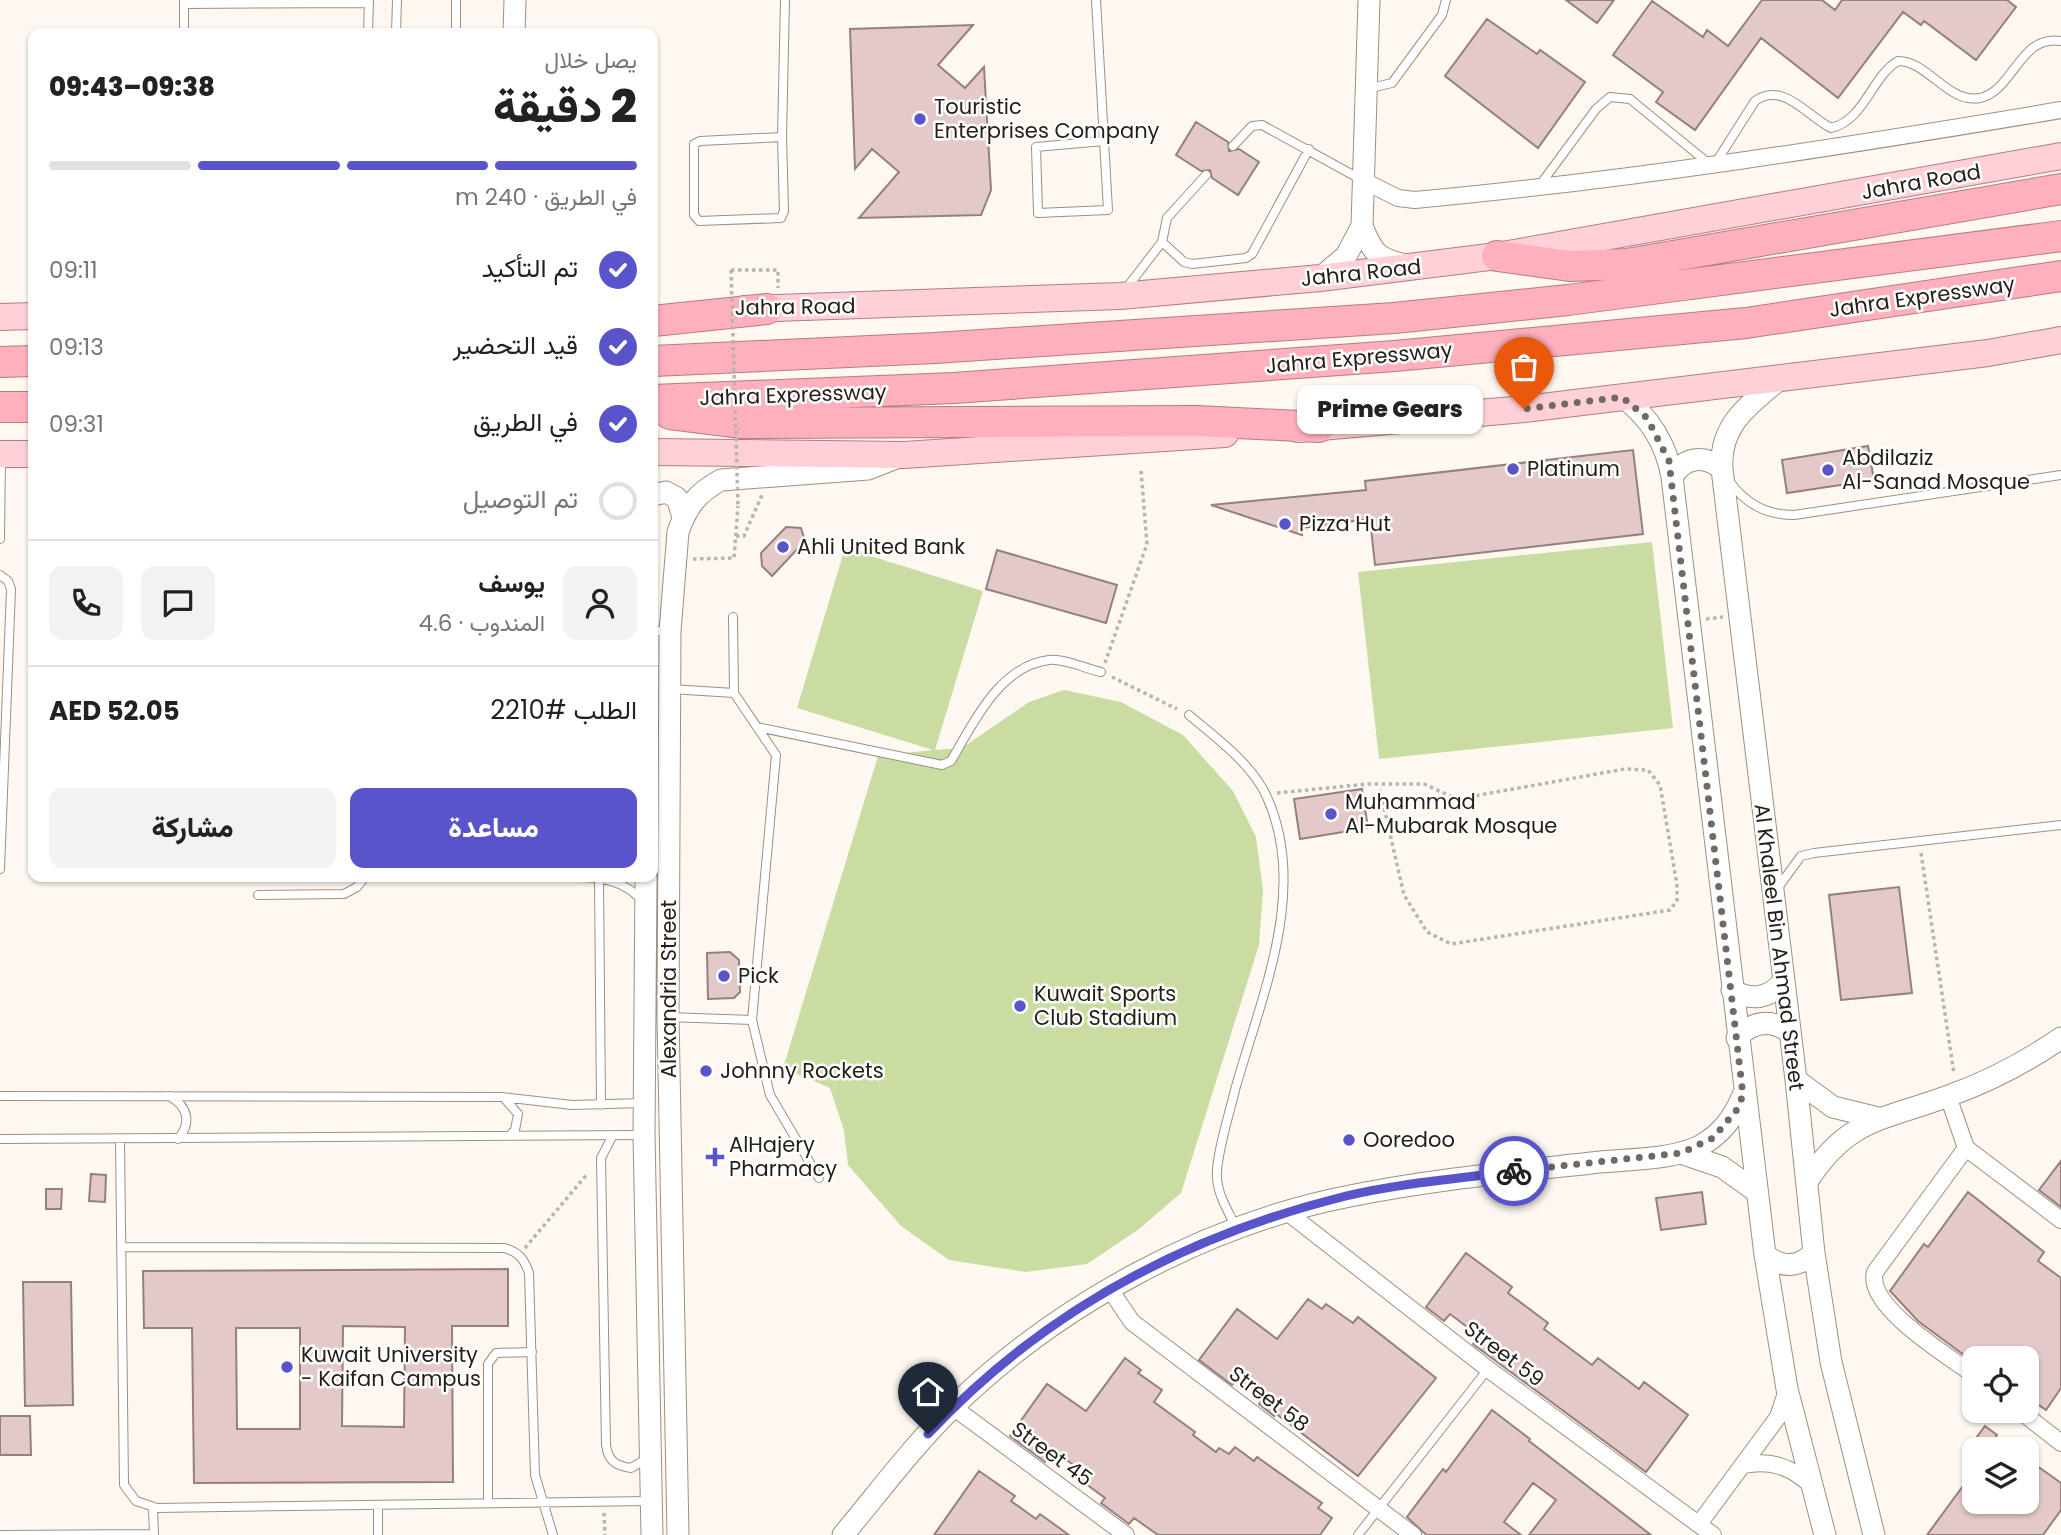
<!DOCTYPE html>
<html lang="ar">
<meta charset="utf-8">
<style>
:root{--surface:#fff;--page:#f2f2f2;--text:#222;--muted:#767676;--line:#e0e0e0;--accent:#5a54cb}
body{margin:0;font-family:Poppins,Vazirmatn,sans-serif;background:var(--page);color:var(--text);direction:rtl;height:100vh;display:flex;flex-direction:column;font-size:26px;white-space:nowrap}
*{box-sizing:border-box;margin:0}
p{font-size:23px;color:var(--muted)}
.icon{flex:none;width:38px;height:38px;fill:none;stroke:currentColor;stroke-width:2;stroke-linecap:round;stroke-linejoin:round}
.map{position:relative;flex:1;overflow:hidden;direction:ltr}
.sheet{position:absolute;left:28px;top:28px;width:630px;height:854px;display:flex;flex-direction:column;background:var(--surface);border-radius:14px;box-shadow:0 2px 5px #0004;direction:rtl}
.sheet>*{flex:none}
.fabs{position:absolute;left:1962px;top:1346px;display:grid;gap:14px}
.fabs a{display:grid;place-items:center;width:77px;height:77px;border-radius:14px;background:var(--surface);box-shadow:0 2px 5px #0004;font-size:35px}
.pin{position:absolute;display:grid;place-items:center;width:60px;height:60px;color:#fff;margin:-72px -30px;border-radius:50% 50% 50% 0;rotate:-45deg;box-shadow:0 0 7px #0007}
.pin .icon{rotate:45deg}
.courier{position:absolute;display:grid;place-items:center;width:70px;height:70px;margin:-35px;border:5px solid #5a54cb;border-radius:50%;background:#fff;color:#222;box-shadow:0 2px 9px #0007}
.bubble{position:absolute;height:49px;border-radius:14px;background:var(--surface);box-shadow:0 2px 5px #0004;font-size:23px;font-weight:800;line-height:49px;text-align:center;direction:rtl}
.headline em{font-style:normal;font-weight:800}
.headline div{display:flex;flex-direction:column-reverse}
.headline{display:flex;align-items:center;justify-content:space-between;height:119px;padding:0 21px}
h1{font-size:46px;font-weight:800;line-height:52px}
.bar{display:grid;grid-template-columns:repeat(4,1fr);gap:10px 7px;align-content:center;height:84px;padding:0 21px}
.bar i{height:9px;border-radius:5px;background:var(--line)}
.bar .on{background:var(--accent)}
.bar p{grid-column:span 4}
.line{display:flex;align-items:center;gap:18px;padding:0 21px;border-top:2px solid var(--line)}
.line div{flex:1}
.round{display:grid;place-items:center;flex:none;width:74px;height:74px;border-radius:14px;background:var(--page)}
ol{padding:0 21px;list-style:none}
li{display:flex;align-items:center;gap:21px;height:77px}
li p{margin-inline-start:auto}
li .icon{padding:7px;border-radius:50%;background:var(--accent);color:#fff;stroke-width:4}
li:last-child{color:var(--muted)}
li i{width:38px;height:38px;border:4px solid var(--line);border-radius:50%}
.button{display:flex;gap:14px;margin-top:auto;padding:14px 21px}
.button a{flex:1;height:80px;border-radius:14px;background:var(--accent);color:#fff;font-size:28px;font-weight:800;line-height:80px;text-align:center}
.button a+a{background:var(--page);color:var(--text)}
.map>svg:first-child{display:block}
.green{fill:#c9dda3}
.building{fill:#e3cac8;stroke:#96807e;stroke-width:2;fill-rule:evenodd}
.lines{fill:none;stroke-linecap:round;stroke-linejoin:round}
.service-casing{stroke:#9e9081;stroke-width:10}
.minor-casing{stroke:#9e9081;stroke-width:18}
.tertiary-casing{stroke:#9e9081;stroke-width:23}
.primary-casing{stroke:#b27d83;stroke-width:28}
.motorway-casing{stroke:#b27d83;stroke-width:32}
.path{stroke:#bab4ae;stroke-width:3.5;stroke-dasharray:3.5 3.5;stroke-linecap:butt}
.service{stroke:#fff;stroke-width:8}
.minor{stroke:#fff;stroke-width:16}
.tertiary{stroke:#fff;stroke-width:21}
.primary{stroke:#ffd0d7;stroke-width:26}
.motorway{stroke:#ffb0bc;stroke-width:30}
.path-bridge{stroke:#bab4ae;stroke-width:3.5;stroke-dasharray:3.5 3.5;stroke-linecap:butt}
.done{stroke:#706a64;stroke-width:7;stroke-dasharray:0 12.6}
.route{stroke:#5a54cb;stroke-width:9}
.poi-dot{fill:#5a54cb;stroke:#fff;stroke-width:2.5}
.labels{text-anchor:middle;stroke-width:5;stroke-linejoin:round;paint-order:stroke}
.poi-label{font-size:21px;fill:#231e18;stroke:#fff;text-anchor:start}
.street-label{font-size:21px;fill:#231e18;stroke:#fff}
</style>
<div class="map">
<svg width="2061" height="1535" viewBox="0 0 2061 1535">
<rect width="100%" height="100%" fill="#fef8f1"/>
<path class="green" d="M 1652,542 L 1673,728 L 1379,759 L 1358,572 Z
M 845,548 L 983,591 L 935,750 L 962,748 L 1029,702 L 1064,690 L 1121,702 L 1183,735 L 1233,791 L 1256,837 L 1263,890 L 1259,945 L 1181,1193 L 1139,1229 L 1087,1264 L 1026,1272 L 949,1260 L 901,1226 L 848,1165 L 844,1131 L 830,1088 L 783,1068 L 878,756 L 933,750 L 797,708 Z"/>
<path class="building" d="M 1566,0 L 1614,0 L 1597,23 Z
M 1762,0 L 1822,0 L 1835,10 L 1842,0 L 2007,0 L 2016,7 L 1976,60 L 1924,21 L 1921,25 L 1903,12 L 1838,98 L 1761,38 L 1695,130 L 1656,102 L 1663,92 L 1613,55 L 1652,1 L 1703,37 L 1707,30 L 1728,46 Z
M 1487,19 L 1537,54 L 1540,50 L 1585,82 L 1538,148 L 1445,76 Z
M 973,25 L 938,65 L 965,88 L 984,67 L 991,190 L 981,215 L 859,218 L 899,172 L 872,149 L 855,169 L 850,29 Z
M 1196,122 L 1228,142 L 1229,151 L 1239,149 L 1259,162 L 1238,195 L 1212,178 L 1210,170 L 1201,171 L 1176,155 Z
M 1868,446 L 1874,480 L 1787,493 L 1782,460 Z
M 1633,450 L 1643,534 L 1375,565 L 1370,519 L 1302,528 L 1302,535 L 1211,505 L 1366,490 L 1365,481 Z
M 786,527 L 801,528 L 805,541 L 772,576 L 762,566 L 761,553 Z
M 997,550 L 1117,585 L 1106,623 L 986,589 Z
M 1362,789 L 1368,828 L 1300,839 L 1294,799 Z
M 1899,887 L 1912,993 L 1841,1000 L 1829,895 Z
M 730,952 L 739,960 L 740,992 L 734,998 L 708,999 L 707,953 Z
M 2061,1161 L 2061,1207 L 2039,1190 Z
M 91,1174 L 106,1175 L 105,1202 L 89,1201 Z
M 46,1189 L 62,1189 L 61,1209 L 46,1209 Z
M 1702,1192 L 1706,1224 L 1661,1230 L 1656,1198 Z
M 1968,1192 L 2044,1252 L 2038,1261 L 2061,1278 L 2061,1388 L 2046,1410 L 2026,1396 L 2026,1358 L 1968,1358 L 1918,1321 L 1890,1291 L 1924,1244 L 1928,1247 Z
M 1466,1253 L 1512,1287 L 1508,1293 L 1548,1323 L 1544,1329 L 1592,1365 L 1598,1358 L 1639,1389 L 1644,1382 L 1688,1415 L 1646,1472 L 1473,1344 L 1479,1336 L 1450,1314 L 1444,1321 L 1426,1307 Z
M 508,1269 L 508,1326 L 452,1326 L 453,1482 L 194,1483 L 192,1328 L 144,1328 L 143,1271 ZM 343,1326 L 405,1327 L 404,1427 L 342,1426 ZM 236,1328 L 300,1328 L 300,1429 L 237,1429 Z
M 23,1282 L 71,1282 L 73,1405 L 25,1406 Z
M 1308,1299 L 1322,1309 L 1326,1304 L 1353,1323 L 1358,1317 L 1436,1378 L 1358,1476 L 1275,1413 L 1274,1416 L 1259,1404 L 1264,1397 L 1238,1378 L 1232,1385 L 1199,1360 L 1237,1309 L 1277,1339 Z
M 1125,1358 L 1141,1370 L 1138,1373 L 1162,1390 L 1154,1402 L 1195,1432 L 1193,1435 L 1216,1452 L 1219,1448 L 1229,1454 L 1235,1447 L 1254,1461 L 1257,1457 L 1322,1503 L 1318,1508 L 1332,1518 L 1320,1535 L 1158,1535 L 1134,1518 L 1129,1524 L 1101,1503 L 1105,1498 L 1074,1475 L 1079,1469 L 1054,1451 L 1045,1462 L 1010,1436 L 1047,1384 L 1086,1411 Z
M 1492,1410 L 1530,1439 L 1529,1441 L 1651,1535 L 1529,1535 L 1556,1500 L 1533,1483 L 1504,1522 L 1521,1535 L 1427,1535 L 1423,1532 L 1407,1517 L 1443,1469 L 1446,1472 Z
M 0,1416 L 30,1416 L 31,1455 L 0,1455 Z
M 1985,1426 L 1997,1435 L 1987,1449 L 1968,1449 Z
M 2033,1463 L 2061,1483 L 2061,1510 L 2043,1535 L 1927,1535 L 1974,1471 L 1974,1502 L 2026,1502 L 2026,1471 Z
M 979,1471 L 1015,1496 L 1011,1501 L 1036,1519 L 1040,1514 L 1069,1535 L 934,1535 Z"/>
<g class="lines">
<defs>
<path id="service" d="M 1096,0 L 1108,210 L 1038,213 L 1036,147 L 1104,141
M 184,4 L 369,3
M 184,33 L 184,0
M 368,33 L 369,0
M 396,33 L 397,0
M 456,33 L 456,0
M 1366,89 L 1392,83 L 1442,15 L 1446,0
M 782,137 L 700,141 L 694,144 L 694,215 L 699,221 L 781,218 L 784,211 L 782,137 L 785,0
M 1233,146 L 1252,126 L 1262,125 L 1362,180
M 1540,185 L 1596,109 L 1610,97 L 1630,99 L 1713,167 L 1755,101 C 1783,81 1807,116 1831,128 C 1865,120 1871,77 1898,61 C 1928,61 1948,104 1980,98 C 2014,90 2020,34 2061,41
M 1162,242 L 1184,262 L 1192,264 L 1246,258 L 1252,254 L 1309,149
M 1125,290 L 1162,242 L 1167,218 L 1206,175
M 1729,481 C 1746,504 1766,515 1794,515 L 2061,475
M 0,539 L 1,457
M 0,575 L 8,581 L 11,589 L 0,869
M 733,617 L 734,693 L 776,755 L 752,1020 L 770,1095 L 819,1178
M 653,631 L 670,631
M 671,689 L 734,693
M 1189,715 C 1216,738 1250,762 1266,795 C 1310,889 1261,997 1235,1090 C 1230,1111 1215,1159 1217,1178 C 1218,1196 1229,1212 1236,1228
M 757,727 L 942,765 L 951,761 C 973,724 999,666 1049,660 C 1064,658 1086,669 1101,672
M 535,877 C 571,878 616,870 641,900
M 599,879 L 601,1105
M 1777,889 L 1801,856 L 1814,853 L 2061,825
M 258,895 L 344,894 L 357,887 L 365,877
M 668,1017 L 752,1020
M 0,1096 L 501,1097 L 572,1105 L 643,1103
M 169,1096 C 188,1106 192,1123 178,1139
M 505,1099 L 518,1114 L 515,1130 L 509,1136
M 613,1135 L 601,1158 L 606,1445 C 608,1460 615,1466 631,1468 L 646,1459
M 0,1139 L 644,1135
M 120,1140 L 124,1485 L 136,1501 L 157,1508 L 649,1501
M 121,1247 L 504,1248 C 519,1252 524,1259 529,1273 L 535,1475 L 553,1535
M 488,1503 L 488,1364 L 496,1353 L 532,1352
M 378,1505 L 378,1535
M 153,1507 L 154,1535
M 0,1535 L 154,1534
M 1358,1535 L 1488,1369"/>
<path id="minor" d="M 1364,181 L 1398,198 L 1415,200 C 1632,180 1846,146 2061,110
M 1948,1096 L 1966,1148 L 2061,1220
M 1966,1148 L 1875,1272 C 1865,1306 1948,1356 1974,1375
M 1287,1212 L 1488,1369 L 1713,1535
M 1109,1288 L 1132,1322 L 1413,1535
M 953,1407 L 1126,1535
M 2019,1410 L 2061,1443
M 1743,1465 C 1771,1460 1790,1466 1811,1485
M 1699,1524 L 1778,1417 L 1787,1390"/>
<path id="tertiary" d="M 514,33 L 515,0
M 1362,226 C 1373,254 1378,259 1406,265
M 1320,278 L 1346,256 L 1362,226 L 1369,0
M 1781,378 C 1750,404 1719,424 1722,469 L 1796,1080 L 1814,1253 L 1831,1362 L 1874,1535
M 1623,397 C 1650,418 1666,443 1672,477 L 1765,1255 L 1787,1389 L 1825,1535
M 1672,477 C 1684,457 1704,454 1722,469
M 653,495 L 666,492 L 677,498 L 683,517
M 646,877 L 644,1135 L 652,1535
M 1732,990 C 1751,1001 1768,999 1783,982
M 1737,1038 C 1752,1021 1770,1019 1788,1031
M 1796,1080 L 1833,1107 L 1878,1118
M 1681,1153 L 1722,1167 L 1757,1192
M 1807,1182 C 1848,1117 1885,1120 1951,1095 C 1990,1081 2026,1062 2061,1038
M 1765,1255 C 1783,1268 1797,1268 1814,1253
M 678,1535 L 668,1017 L 670,631 L 678,532 C 687,506 697,493 721,480 L 868,469 L 896,458
M 843,1535 C 879,1492 913,1446 953,1407 C 1057,1305 1206,1224 1350,1196 C 1429,1180 1511,1172 1591,1163 C 1624,1159 1669,1161 1700,1146 C 1722,1134 1734,1117 1743,1095"/>
<path id="primary" d="M 745,309 L 1120,296 L 1320,278 L 1497,256 L 2061,156
M 0,317 L 33,316
M 1298,429 L 1524,409 L 1988,353 L 2061,340
M 653,452 L 904,455 L 1225,434
M 0,454 L 33,454"/>
<path id="motorway" d="M 1497,256 L 1570,266 L 1627,264 L 2061,189
M 653,321 L 767,309
M 653,361 L 935,348 L 1394,318 L 1568,300 L 2061,236
M 0,362 L 33,361
M 653,400 L 954,388 L 1395,356 L 1746,323 L 2061,276
M 0,407 L 33,407
M 670,414 L 742,423 L 1197,421 L 1319,427"/>
</defs>
<use href="#service" class="service-casing"/>
<use href="#minor" class="minor-casing"/>
<use href="#tertiary" class="tertiary-casing"/>
<use href="#primary" class="primary-casing"/>
<use href="#motorway" class="motorway-casing"/>
<path class="path" d="M 731,270 L 778,270 L 778,288
M 736,536 L 744,536 L 762,495
M 693,559 L 734,558 L 738,506
M 1706,619 L 1723,617
M 1105,663 L 1147,544 L 1141,470
M 1112,677 L 1177,709
M 1277,793 L 1368,784 L 1424,784 L 1457,799 L 1625,769 L 1648,770 L 1660,785 L 1677,885 L 1677,901 L 1670,910 L 1451,944 L 1427,932 L 1404,895 L 1380,790
M 1921,853 L 1954,1074
M 525,1248 L 588,1173
M 604,1513 L 605,1535"/>
<use href="#service" class="service"/>
<use href="#minor" class="minor"/>
<use href="#tertiary" class="tertiary"/>
<use href="#primary" class="primary"/>
<use href="#motorway" class="motorway"/>
<path class="path-bridge" d="M 731,270 L 738,506"/>
</g>
<g class="lines">
<path class="done" d="M 1514,1171 L 1681,1153 L 1713,1138 L 1736,1111 L 1743,1095 L 1669,461 L 1647,418 L 1622,397 L 1524,409"/>
<path class="route" d="M 928,1434 C 1042,1312 1184,1236 1346,1196 C 1400,1183 1459,1179 1514,1171"/>
</g>
<g class="poi-dot">
<circle cx="920" cy="119" r="7"/>
<circle cx="1513" cy="469" r="7"/>
<circle cx="1828" cy="470" r="7"/>
<circle cx="1285" cy="524" r="7"/>
<circle cx="783" cy="547" r="7"/>
<circle cx="1331" cy="814" r="7"/>
<circle cx="724" cy="976" r="7"/>
<circle cx="1020" cy="1006" r="7"/>
<circle cx="706" cy="1071" r="7"/>
<circle cx="1349" cy="1140" r="7"/>
<path d="M711.5 1146.5h7v7h7v7h-7v7h-7v-7h-7v-7h7z"/>
<circle cx="287" cy="1367" r="7"/>
</g>
<g class="labels">
<g class="poi-label">
<text x="934" y="114">Touristic<tspan x="934" dy="24">Enterprises Company</tspan></text>
<text x="1842" y="465">Abdilaziz<tspan x="1842" dy="24">Al-Sanad Mosque</tspan></text>
<text x="1527" y="476">Platinum</text>
<text x="1299" y="531">Pizza Hut</text>
<text x="797" y="554">Ahli United Bank</text>
<text x="1345" y="809">Muhammad<tspan x="1345" dy="24">Al-Mubarak Mosque</tspan></text>
<text x="738" y="983">Pick</text>
<text x="1034" y="1001">Kuwait Sports<tspan x="1034" dy="24">Club Stadium</tspan></text>
<text x="720" y="1078">Johnny Rockets</text>
<text x="1363" y="1147">Ooredoo</text>
<text x="729" y="1152">AlHajery<tspan x="729" dy="24">Pharmacy</tspan></text>
<text x="301" y="1362">Kuwait University<tspan x="301" dy="24">- Kaifan Campus</tspan></text>
</g>
<g class="street-label">
<text transform="translate(1921 182) rotate(-10)" y="7">Jahra Road</text>
<text transform="translate(1361 273) rotate(-6)" y="7">Jahra Road</text>
<text transform="translate(1922 297) rotate(-8)" y="7">Jahra Expressway</text>
<text transform="translate(795 307) rotate(-1)" y="7">Jahra Road</text>
<text transform="translate(1359 358) rotate(-5)" y="7">Jahra Expressway</text>
<text transform="translate(793 395) rotate(-2)" y="7">Jahra Expressway</text>
<text transform="translate(1779 947) rotate(83)" y="7">Al Khaleel Bin Ahmad Street</text>
<text transform="translate(669 989) rotate(-90)" y="7">Alexandria Street</text>
<text transform="translate(1504 1354) rotate(37)" y="7">Street 59</text>
<text transform="translate(1269 1399) rotate(37)" y="7">Street 58</text>
<text transform="translate(1052 1454) rotate(36)" y="7">Street 45</text>
</g>
</g>
</svg>
<div class="fabs">
<a><svg class="icon" aria-label="locate" viewBox="0 0 24 24"><circle cx="12" cy="12" r="6"/><path d="M12 2v4M12 18v4M2 12h4M18 12h4"/></svg></a>
<a><svg class="icon" aria-label="layers" viewBox="0 0 24 24"><path d="M12 4l9 5-9 5-9-5zM3 14l9 5 9-5"/></svg></a>
</div>
<div class="pin" style="left:1524px;top:409px;background:#ea580c"><svg class="icon" aria-label="bag" viewBox="0 0 24 24"><path d="M5 8h14l-1 12H6zM9 8a3 3 0 0 1 6 0"/></svg></div>
<div class="pin" style="left:928px;top:1434px;background:#1f2937"><svg class="icon" aria-label="home" viewBox="0 0 24 24"><path d="M3 11l9-7 9 7M6 9v11h12V9"/></svg></div>
<div class="courier" style="left:1514px;top:1171px"><svg class="icon" aria-label="bike" viewBox="0 0 24 24"><circle cx="6" cy="16" r="4"/><circle cx="18" cy="16" r="4"/><path d="M6 16l4-8h5l3 8M10 8l3 8H6M13 5h3"/></svg></div>
<div class="bubble" style="left:1297px;top:385px;width:186px">Prime Gears</div>
<section class="sheet">
<div class="headline"><div><h1>2 دقيقة</h1><p>يصل خلال</p></div><em>09:38–09:43</em></div>
<div class="bar"><i class="on"></i><i class="on"></i><i class="on"></i><i></i><p>في الطريق · 240 m</p></div>
<ol>
<li><svg class="icon" aria-label="check" viewBox="0 0 24 24"><path d="M5 12l5 5 9-10"/></svg>تم التأكيد<p>09:11</p></li>
<li><svg class="icon" aria-label="check" viewBox="0 0 24 24"><path d="M5 12l5 5 9-10"/></svg>قيد التحضير<p>09:13</p></li>
<li><svg class="icon" aria-label="check" viewBox="0 0 24 24"><path d="M5 12l5 5 9-10"/></svg>في الطريق<p>09:31</p></li>
<li><i></i>تم التوصيل</li>
</ol>
<div class="line" style="height:126px"><a class="round"><svg class="icon" aria-label="person" viewBox="0 0 24 24"><circle cx="12" cy="8" r="4"/><path d="M4 21q1-7 8-7t8 7"/></svg></a><div><b>يوسف</b><p>المندوب · 4.6</p></div><a class="round"><svg class="icon" aria-label="chat" viewBox="0 0 24 24"><path d="M4 5h16v11H9l-5 4z"/></svg></a><a class="round"><svg class="icon" aria-label="phone" viewBox="0 0 24 24"><path d="M5 4h4l2 5-3 2q2 4 5 5l2-3 5 2v4C11 20 4 13 5 4z"/></svg></a></div>
<div class="line" style="height:91px"><div>الطلب #2210</div><b>AED 52.05</b></div>
<div class="button"><a>مساعدة</a><a>مشاركة</a></div>
</section>
</div>
